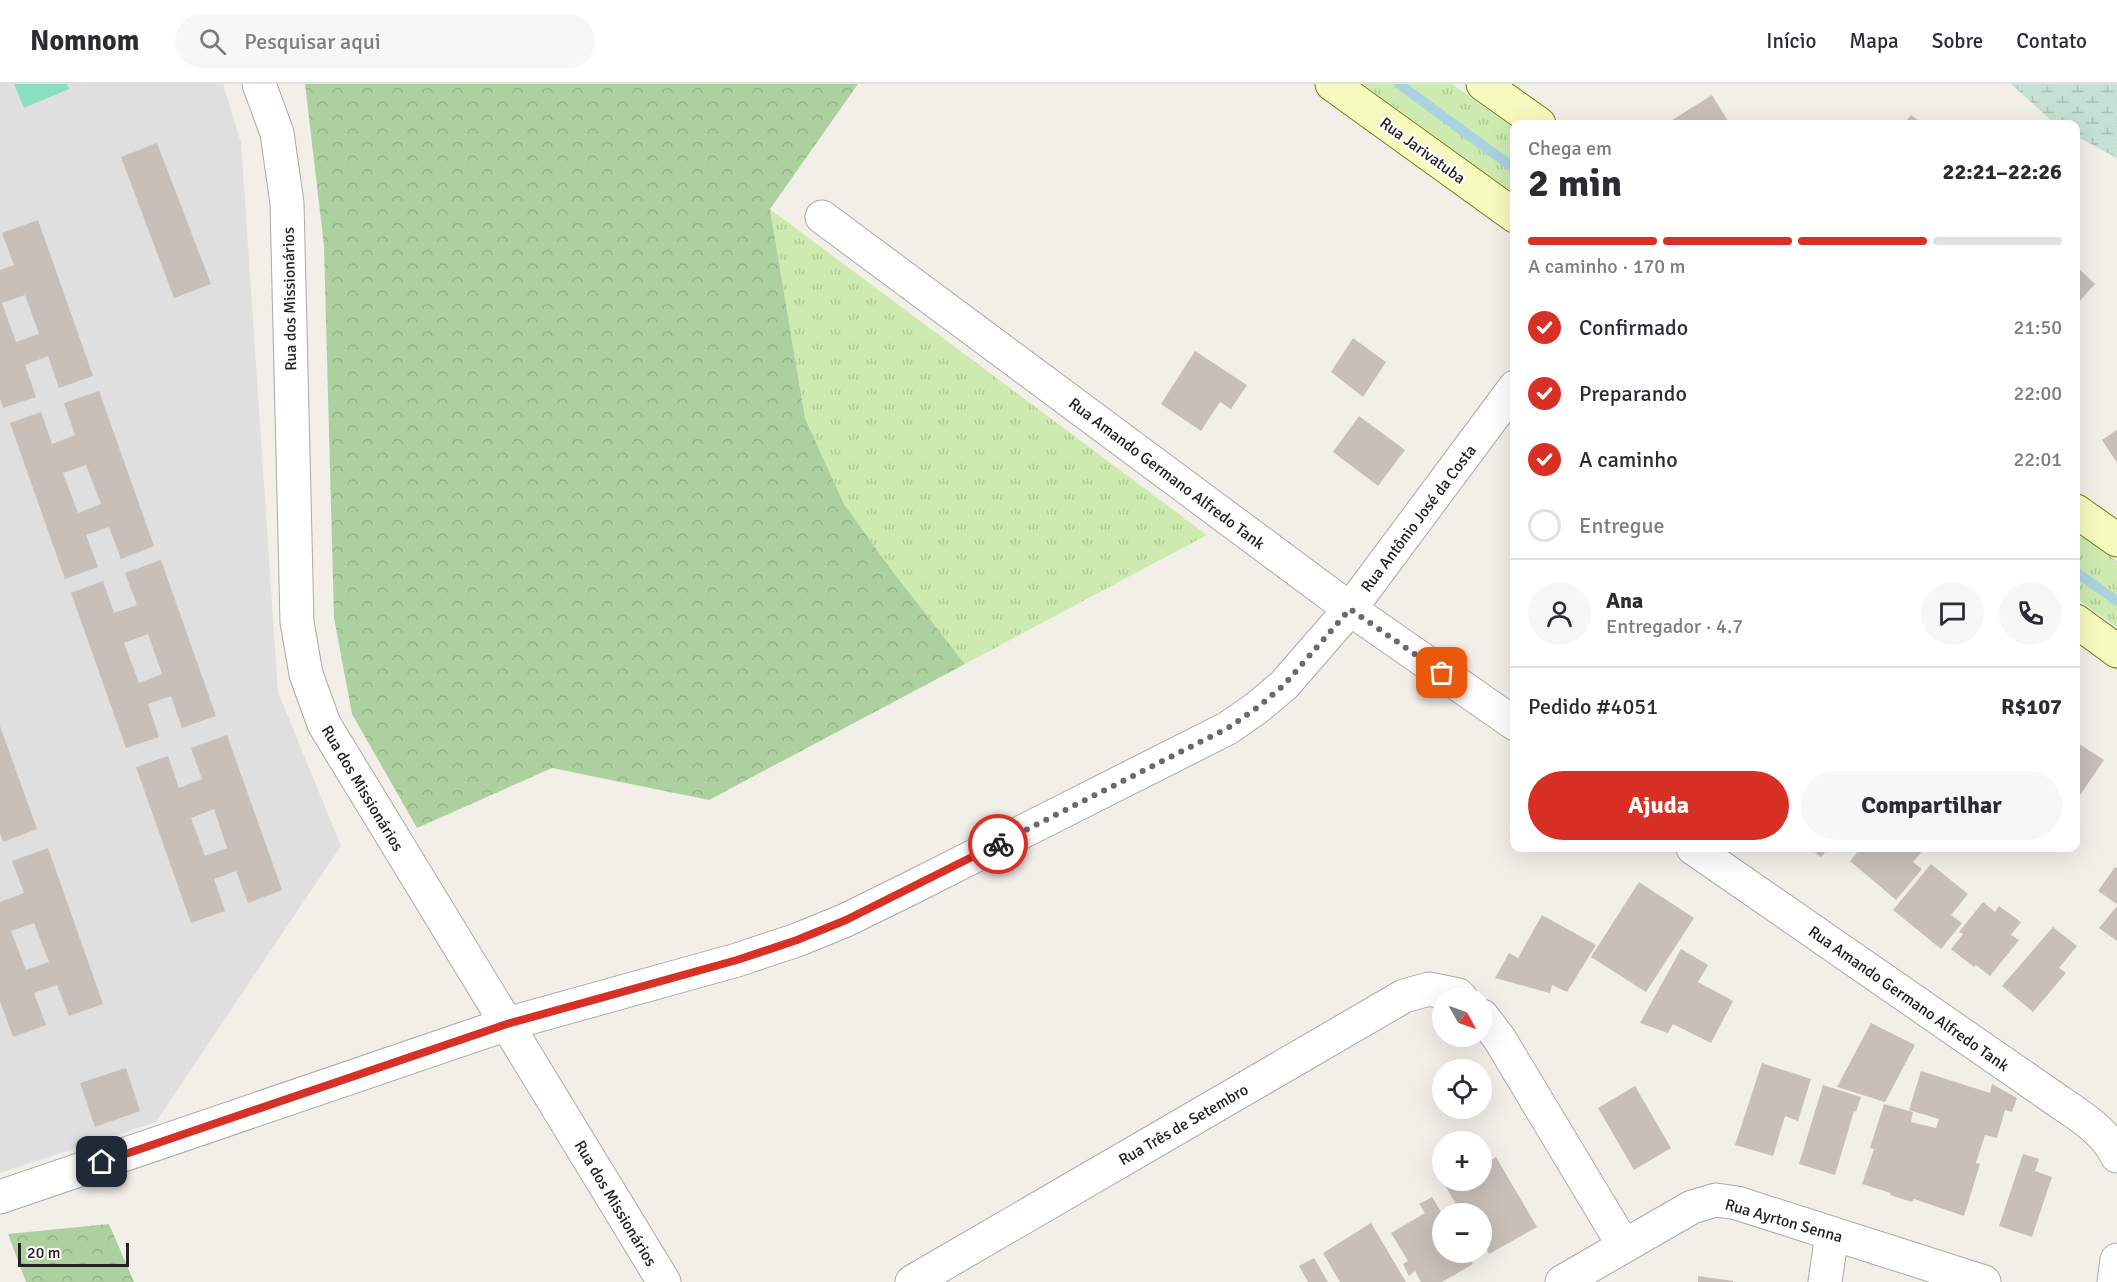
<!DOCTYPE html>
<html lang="pt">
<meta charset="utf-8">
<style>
:root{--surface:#fff;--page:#f7f7f7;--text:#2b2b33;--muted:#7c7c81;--line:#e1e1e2;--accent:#d93025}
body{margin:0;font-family:Signika,sans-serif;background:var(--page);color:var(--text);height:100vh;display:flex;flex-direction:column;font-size:22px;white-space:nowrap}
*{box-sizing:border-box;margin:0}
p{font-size:20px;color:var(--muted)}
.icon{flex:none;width:33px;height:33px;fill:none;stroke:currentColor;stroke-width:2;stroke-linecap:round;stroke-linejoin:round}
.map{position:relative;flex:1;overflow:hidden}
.panel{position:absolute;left:1510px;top:36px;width:570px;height:732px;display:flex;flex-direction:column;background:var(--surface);border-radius:12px;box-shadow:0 6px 24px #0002}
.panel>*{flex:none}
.needle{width:39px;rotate:130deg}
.controls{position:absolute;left:1432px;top:903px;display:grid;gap:12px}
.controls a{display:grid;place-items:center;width:60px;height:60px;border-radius:50%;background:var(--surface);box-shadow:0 6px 24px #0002;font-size:30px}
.scale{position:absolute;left:18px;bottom:15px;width:111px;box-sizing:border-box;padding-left:6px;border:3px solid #222;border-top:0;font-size:16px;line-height:21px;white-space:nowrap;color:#222;-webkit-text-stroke:4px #fff;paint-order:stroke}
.pin{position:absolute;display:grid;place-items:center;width:51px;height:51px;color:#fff;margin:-26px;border-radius:12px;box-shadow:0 3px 9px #0006}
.courier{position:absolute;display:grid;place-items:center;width:60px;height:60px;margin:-30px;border:4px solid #d93025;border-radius:50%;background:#fff;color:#222;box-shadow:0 2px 8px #0007}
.summary em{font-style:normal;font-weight:700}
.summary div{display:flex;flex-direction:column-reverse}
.summary{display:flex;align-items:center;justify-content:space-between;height:102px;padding:0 18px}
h1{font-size:39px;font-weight:700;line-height:45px}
.bar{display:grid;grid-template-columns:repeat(4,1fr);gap:9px 6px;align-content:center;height:72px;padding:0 18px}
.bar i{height:8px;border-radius:4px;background:var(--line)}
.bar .selected{background:var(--accent)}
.bar p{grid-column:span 4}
.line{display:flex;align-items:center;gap:15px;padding:0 18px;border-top:2px solid var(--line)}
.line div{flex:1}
.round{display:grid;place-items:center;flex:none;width:63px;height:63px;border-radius:32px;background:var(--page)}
ol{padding:0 18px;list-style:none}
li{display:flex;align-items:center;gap:18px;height:66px}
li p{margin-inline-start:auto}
li .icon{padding:6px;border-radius:50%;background:var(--accent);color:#fff;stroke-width:4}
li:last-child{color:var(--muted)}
li i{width:33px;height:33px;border:3px solid var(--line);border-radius:50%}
.action{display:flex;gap:12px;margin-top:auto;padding:12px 18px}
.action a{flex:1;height:69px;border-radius:36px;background:var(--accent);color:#fff;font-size:24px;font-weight:700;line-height:69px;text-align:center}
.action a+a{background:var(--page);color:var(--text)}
header{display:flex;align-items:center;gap:36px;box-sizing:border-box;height:84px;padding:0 30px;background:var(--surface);border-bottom:2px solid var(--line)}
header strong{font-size:28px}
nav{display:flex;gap:33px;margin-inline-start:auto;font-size:21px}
.search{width:420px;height:54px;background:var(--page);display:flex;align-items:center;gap:15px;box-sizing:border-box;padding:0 21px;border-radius:33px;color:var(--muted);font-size:22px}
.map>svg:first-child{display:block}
.residential{fill:#e0dfdf}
.grass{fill:url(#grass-tufts)}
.forest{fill:url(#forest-crowns)}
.wetland{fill:url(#wetland-marsh)}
.pitch{fill:#88e0be}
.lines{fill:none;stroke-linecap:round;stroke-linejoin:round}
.stream{stroke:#aad3df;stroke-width:10}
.building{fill:#c7bfb8;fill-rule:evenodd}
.street-casing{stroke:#a9a9a9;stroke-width:35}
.secondary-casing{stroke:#707d05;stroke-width:35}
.street{stroke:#fff;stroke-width:33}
.secondary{stroke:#f7fabf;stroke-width:33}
.done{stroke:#6b6a68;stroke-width:6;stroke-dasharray:0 10.8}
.route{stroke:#d93025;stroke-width:8}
.labels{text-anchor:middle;stroke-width:4.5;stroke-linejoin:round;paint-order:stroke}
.street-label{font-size:16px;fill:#222;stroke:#fff}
</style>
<header>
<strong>Nomnom</strong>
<div class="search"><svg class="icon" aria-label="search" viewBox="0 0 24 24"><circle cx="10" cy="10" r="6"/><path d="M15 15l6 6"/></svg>Pesquisar aqui</div>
<nav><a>Início</a><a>Mapa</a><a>Sobre</a><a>Contato</a></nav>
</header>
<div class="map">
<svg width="2117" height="1198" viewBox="0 0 2117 1198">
<defs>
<pattern id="grass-tufts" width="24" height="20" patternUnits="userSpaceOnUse" patternTransform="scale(1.5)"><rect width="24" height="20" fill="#cdebb0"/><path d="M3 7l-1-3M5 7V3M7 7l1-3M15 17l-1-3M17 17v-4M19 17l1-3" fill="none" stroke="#b0c997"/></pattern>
<pattern id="forest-crowns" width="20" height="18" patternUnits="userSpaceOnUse" patternTransform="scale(1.5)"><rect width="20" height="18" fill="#add19e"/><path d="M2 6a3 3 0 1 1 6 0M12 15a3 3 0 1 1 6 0" fill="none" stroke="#95b388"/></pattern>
<pattern id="wetland-marsh" width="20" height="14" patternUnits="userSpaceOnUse" patternTransform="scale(1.5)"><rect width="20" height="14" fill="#c6e0d4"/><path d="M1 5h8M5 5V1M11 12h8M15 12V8" fill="none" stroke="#aac0b6"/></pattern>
</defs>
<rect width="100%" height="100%" fill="#f2efe9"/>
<path class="residential" d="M 0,0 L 223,0 L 241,59 L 278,608 L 341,762 L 156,1038 L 0,1089 Z"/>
<path class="grass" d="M 1363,0 L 1452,0 L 1515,45 L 1515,110 Z
M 770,125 L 1207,451 L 965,580 L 893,488 L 844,420 L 805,333 Z
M 2076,448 L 2117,477 L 2117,543 L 2076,514 Z"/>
<path class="forest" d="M 305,0 L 858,0 L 770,125 L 805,334 L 844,420 L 893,488 L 965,580 L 709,716 L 552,684 L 417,744 L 352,630 L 334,534 L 324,162 Z
M 109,1140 L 134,1198 L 26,1198 L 8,1150 Z"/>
<path class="wetland" d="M 2011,0 L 2117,0 L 2117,74 L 2076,52 L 2076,40 L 2055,40 Z"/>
<path class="pitch" d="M 14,0 L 67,0 L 69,5 L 24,24 Z"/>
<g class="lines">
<path class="stream" d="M 1399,0 L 1515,85
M 2076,488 L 2117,517"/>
</g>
<path class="building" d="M 1712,11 L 1730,40 L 1666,40 Z
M 1911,31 L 1924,40 L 1904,40 Z
M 157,59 L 211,200 L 174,214 L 121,73 Z
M 38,136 L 93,292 L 59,304 L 48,272 L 25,281 L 36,313 L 3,324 L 0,315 L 0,186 L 14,181 L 2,149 ZM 25,211 L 39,250 L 16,258 L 2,219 Z
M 2076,182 L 2095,200 L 2076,221 Z
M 1353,254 L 1386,278 L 1363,313 L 1331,288 Z
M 1195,267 L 1247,301 L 1231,325 L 1220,318 L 1201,347 L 1161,320 Z
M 99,307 L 154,462 L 121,475 L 109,443 L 86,451 L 98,483 L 65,495 L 10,339 L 41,328 L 52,360 L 75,351 L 64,319 ZM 86,381 L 101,420 L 78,429 L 63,389 Z
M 1359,332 L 1405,366 L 1378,402 L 1333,368 Z
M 2117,346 L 2117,379 L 2102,356 Z
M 161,476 L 216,632 L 182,644 L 171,612 L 148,620 L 159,653 L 126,664 L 71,509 L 103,497 L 114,529 L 137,521 L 125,489 ZM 148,550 L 162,590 L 139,599 L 124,559 Z
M 0,642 L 37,745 L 3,758 L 0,749 Z
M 227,651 L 282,806 L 248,819 L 236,787 L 214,795 L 225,827 L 191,839 L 136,683 L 168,672 L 179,704 L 202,695 L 191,664 ZM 214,725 L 227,764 L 205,772 L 191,734 Z
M 2076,658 L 2104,676 L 2076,717 Z
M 48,764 L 103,920 L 69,932 L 57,901 L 34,909 L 46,941 L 13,953 L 0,917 L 0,818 L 24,809 L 12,777 ZM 34,839 L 49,878 L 26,886 L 11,847 Z
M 1809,764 L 1829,764 L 1821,773 Z
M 1861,764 L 1925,764 L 1913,778 L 1922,785 L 1896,816 L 1850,777 Z
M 1931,780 L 1968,810 L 1951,831 L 1962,839 L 1941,865 L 1893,826 Z
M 2115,783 L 2117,784 L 2117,820 L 2098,807 Z
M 1639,798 L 1694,834 L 1646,908 L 1591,873 Z
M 1983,818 L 1995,828 L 1999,822 L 2021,838 L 2011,851 L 2019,856 L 1990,892 L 1976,881 L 1974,883 L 1951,865 L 1963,850 L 1959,848 Z
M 2117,822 L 2117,857 L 2099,844 Z
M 1542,831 L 1596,861 L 1567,908 L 1552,901 L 1550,909 L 1495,894 L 1509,869 L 1518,874 Z
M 2053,843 L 2077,862 L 2059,884 L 2066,889 L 2033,928 L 2002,902 Z
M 1681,865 L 1708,881 L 1698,898 L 1733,917 L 1711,959 L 1673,940 L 1668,949 L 1640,939 Z
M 1871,939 L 1915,961 L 1885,1018 L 1837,1003 Z
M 1762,979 L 1811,995 L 1798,1037 L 1785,1032 L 1773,1072 L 1735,1061 Z
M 126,984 L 140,1027 L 95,1043 L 80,999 Z
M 1921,987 L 1990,1009 L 1992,1000 L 2017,1014 L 2012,1028 L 2005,1026 L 1997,1054 L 1985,1051 L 1976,1079 L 1980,1080 L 1964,1132 L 1914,1115 L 1912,1118 L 1890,1111 L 1891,1109 L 1862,1100 L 1874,1065 L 1870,1064 L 1884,1020 L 1913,1028 L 1911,1038 L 1936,1044 L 1939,1035 L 1909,1026 Z
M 1823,1001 L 1861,1013 L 1856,1028 L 1854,1027 L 1835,1091 L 1799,1080 Z
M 1635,1002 L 1671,1064 L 1634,1086 L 1598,1024 Z
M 2023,1070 L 2039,1075 L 2035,1087 L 2052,1093 L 2032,1153 L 1999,1142 Z
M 1496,1073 L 1537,1143 L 1489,1170 L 1482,1157 L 1482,1130 L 1466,1130 L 1460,1120 L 1457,1122 L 1446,1103 L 1454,1096 L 1482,1096 L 1482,1081 Z
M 1432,1113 L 1443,1131 L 1443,1168 L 1466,1168 L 1473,1180 L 1442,1198 L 1421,1198 L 1415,1187 L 1409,1192 L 1403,1180 L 1408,1177 L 1391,1149 L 1425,1129 L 1419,1120 Z
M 1371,1139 L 1406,1198 L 1340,1198 L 1323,1169 Z
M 1314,1174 L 1328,1198 L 1308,1198 L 1299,1182 Z
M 1698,1192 L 1733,1197 L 1733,1198 L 1698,1198 Z"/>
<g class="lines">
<defs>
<path id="street" d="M 259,0 L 277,49 L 287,119 L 297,538 L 306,590 L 324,640 L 664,1198
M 822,133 L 1350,525 L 1515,640
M 1693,764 L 2048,1010 C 2072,1027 2104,1044 2117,1072
M 1482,932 L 1499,954 L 1624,1162
M 0,1113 L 507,940 L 737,876 L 797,856 L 846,836 L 909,805 L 1228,644 L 1258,623 L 1284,601 L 1350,525 L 1515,303
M 912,1198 L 1404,912 L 1429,905 L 1458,911 L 1461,914
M 1562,1198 L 1692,1123 L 1716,1116 L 1737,1119 L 1984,1198
M 1825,1198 L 1832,1150
M 2114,1198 L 2117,1176"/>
<path id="secondary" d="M 1332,0 L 1515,132
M 1483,0 L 1539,40
M 2076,427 L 2117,456
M 2076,537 L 2117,567"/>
</defs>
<use href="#street" class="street-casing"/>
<use href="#secondary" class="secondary-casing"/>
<use href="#street" class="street"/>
<use href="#secondary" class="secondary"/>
</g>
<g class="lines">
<path class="done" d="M 998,760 L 1228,644 L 1258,623 L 1284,601 L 1350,525 L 1442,589"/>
<path class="route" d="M 102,1078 L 507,940 L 737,876 L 797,856 L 846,836 L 998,760"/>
</g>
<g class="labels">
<g class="street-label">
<text transform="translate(1423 66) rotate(36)" y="6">Rua Jarivatuba</text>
<text transform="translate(289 215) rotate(-91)" y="6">Rua dos Missionários</text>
<text transform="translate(1167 389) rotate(37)" y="6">Rua Amando Germano Alfredo Tank</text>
<text transform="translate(1418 434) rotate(-53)" y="6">Rua Antônio José da Costa</text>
<text transform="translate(363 704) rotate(59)" y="6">Rua dos Missionários</text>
<text transform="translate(1909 914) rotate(35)" y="6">Rua Amando Germano Alfredo Tank</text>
<text transform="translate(1183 1040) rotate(-30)" y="6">Rua Três de Setembro</text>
<text transform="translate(616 1119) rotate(59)" y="6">Rua dos Missionários</text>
<text transform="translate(1784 1136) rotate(16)" y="6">Rua Ayrton Senna</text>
</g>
</g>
</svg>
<div class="controls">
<a><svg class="needle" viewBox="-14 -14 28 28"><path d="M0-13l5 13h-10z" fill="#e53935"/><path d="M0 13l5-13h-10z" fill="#7c7c81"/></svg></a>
<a><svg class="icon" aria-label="locate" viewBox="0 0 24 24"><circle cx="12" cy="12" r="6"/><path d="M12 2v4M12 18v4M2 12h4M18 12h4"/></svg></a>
<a>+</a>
<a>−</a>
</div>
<div class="scale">20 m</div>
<div class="pin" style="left:1442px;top:589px;background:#ea580c"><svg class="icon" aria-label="bag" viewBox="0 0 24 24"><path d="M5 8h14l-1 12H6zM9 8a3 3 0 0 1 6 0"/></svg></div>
<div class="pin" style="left:102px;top:1078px;background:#1f2937"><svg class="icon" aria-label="home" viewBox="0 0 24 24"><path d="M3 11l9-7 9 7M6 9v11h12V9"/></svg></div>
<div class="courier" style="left:998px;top:760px"><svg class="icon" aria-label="bike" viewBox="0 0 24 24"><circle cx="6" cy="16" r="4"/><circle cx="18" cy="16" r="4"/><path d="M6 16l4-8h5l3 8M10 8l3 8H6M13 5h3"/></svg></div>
<section class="panel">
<div class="summary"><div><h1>2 min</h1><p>Chega em</p></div><em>22:21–22:26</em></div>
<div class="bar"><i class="selected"></i><i class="selected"></i><i class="selected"></i><i></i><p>A caminho · 170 m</p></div>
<ol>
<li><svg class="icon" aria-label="check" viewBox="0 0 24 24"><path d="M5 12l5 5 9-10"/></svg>Confirmado<p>21:50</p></li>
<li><svg class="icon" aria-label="check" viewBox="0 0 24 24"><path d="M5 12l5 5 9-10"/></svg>Preparando<p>22:00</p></li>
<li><svg class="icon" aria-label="check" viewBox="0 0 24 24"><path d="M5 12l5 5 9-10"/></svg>A caminho<p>22:01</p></li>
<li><i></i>Entregue</li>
</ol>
<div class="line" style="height:108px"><a class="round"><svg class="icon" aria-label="person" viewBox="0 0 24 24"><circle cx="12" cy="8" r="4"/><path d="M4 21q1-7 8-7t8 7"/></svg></a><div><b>Ana</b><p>Entregador · 4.7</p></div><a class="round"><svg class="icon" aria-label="chat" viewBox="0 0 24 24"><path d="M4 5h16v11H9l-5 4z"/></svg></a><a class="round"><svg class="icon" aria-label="phone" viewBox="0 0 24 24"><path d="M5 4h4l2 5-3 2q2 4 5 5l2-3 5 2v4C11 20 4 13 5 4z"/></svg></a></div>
<div class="line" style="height:78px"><div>Pedido #4051</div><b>R$107</b></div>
<div class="action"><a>Ajuda</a><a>Compartilhar</a></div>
</section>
</div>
